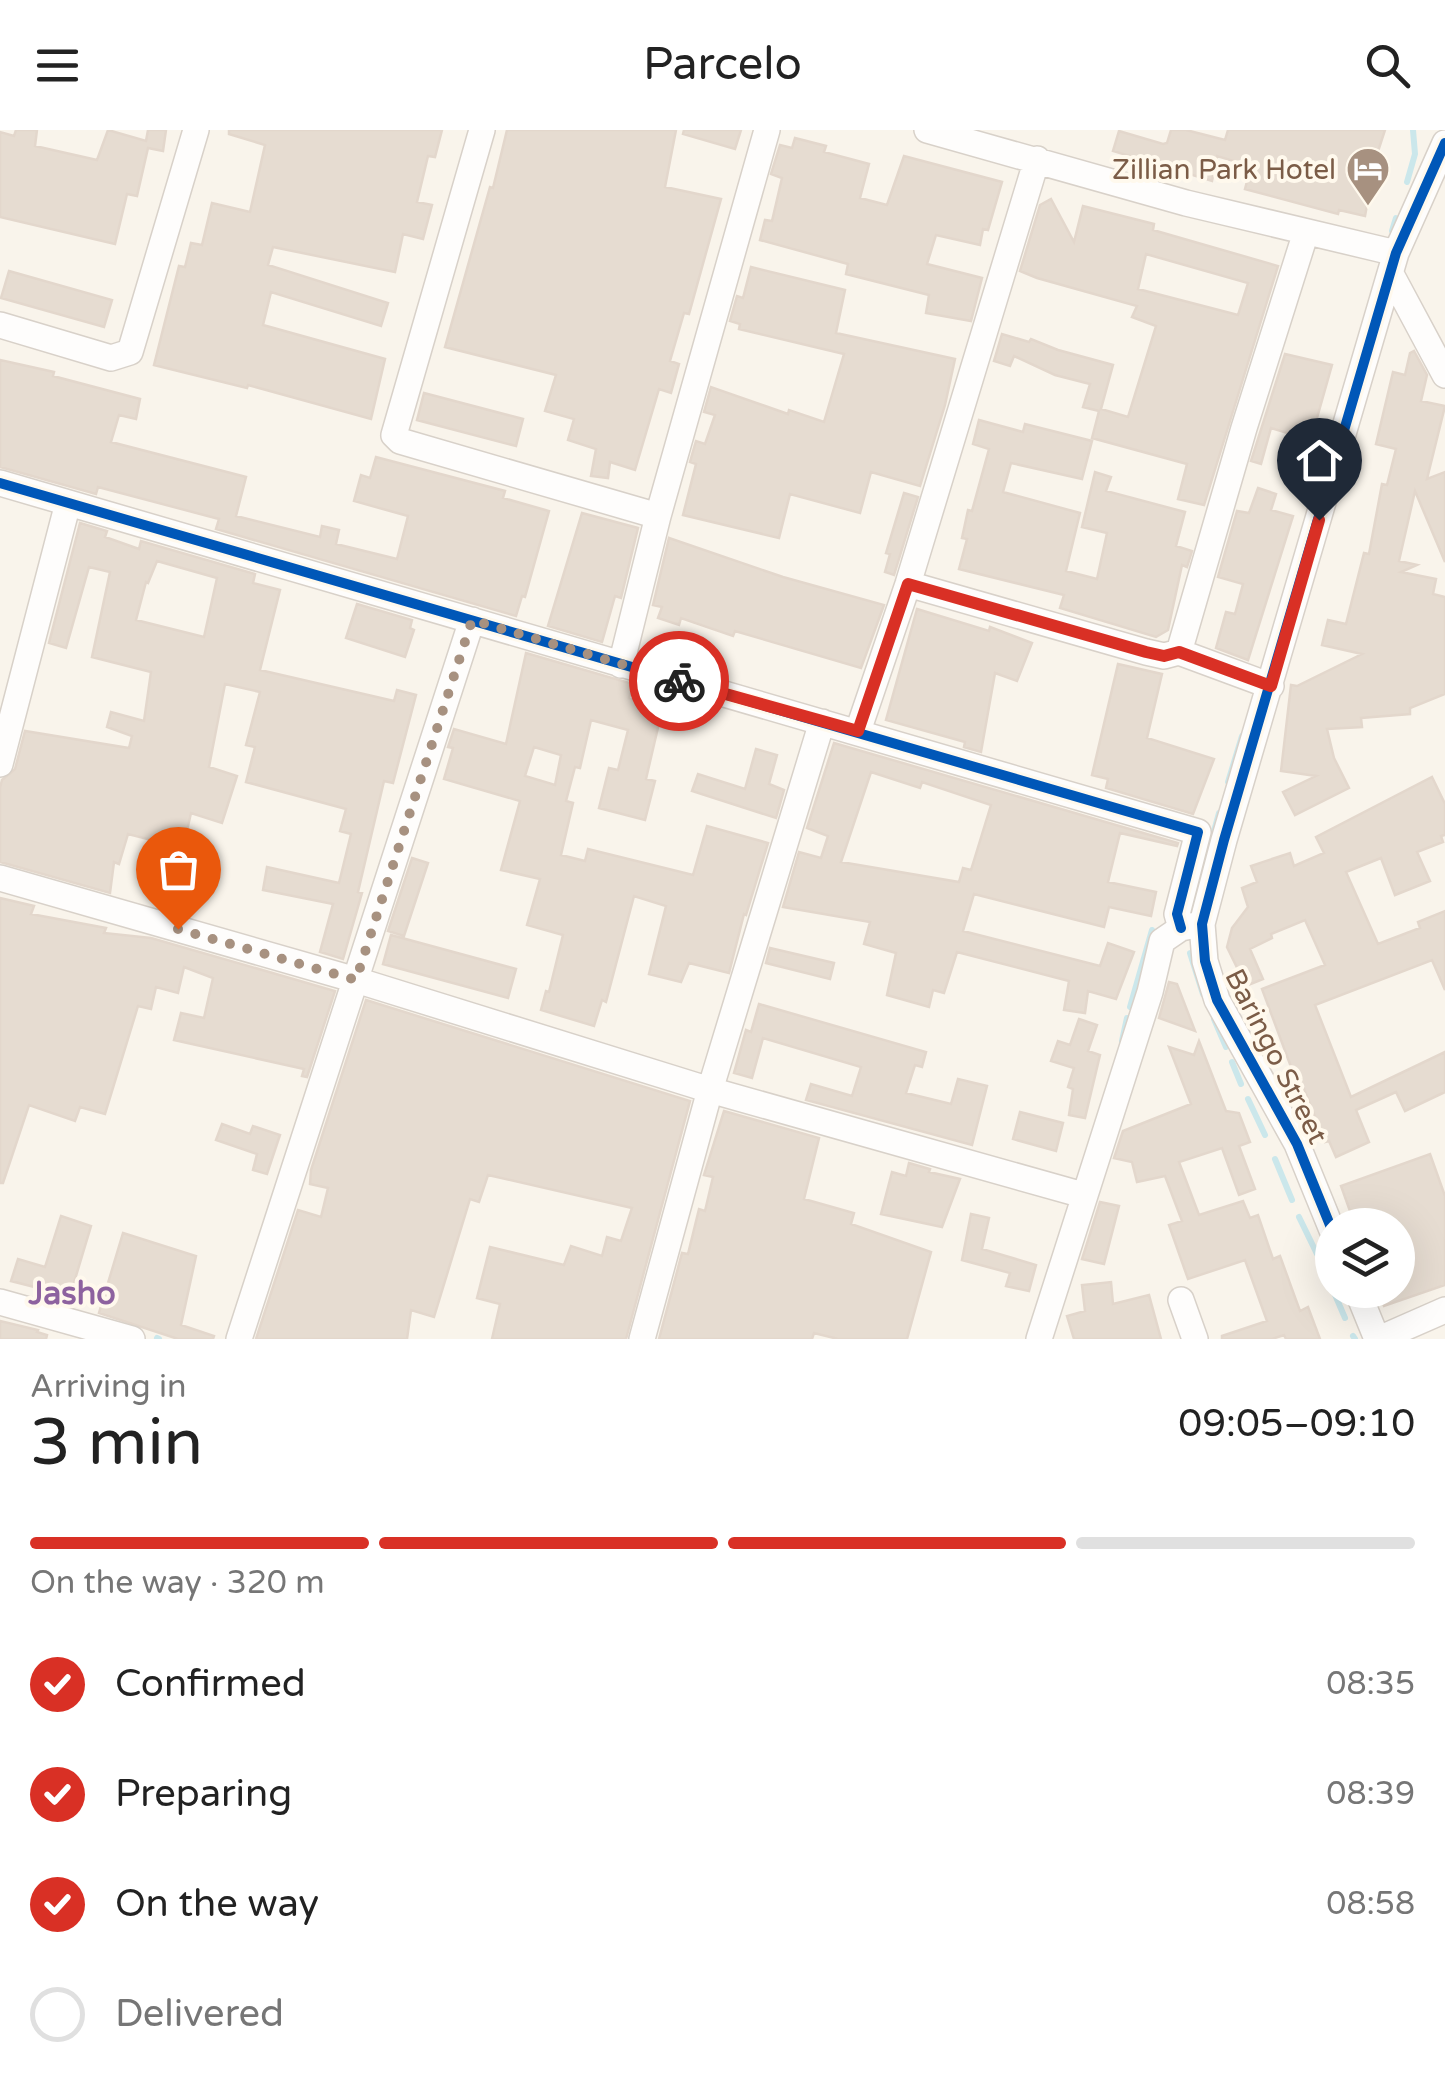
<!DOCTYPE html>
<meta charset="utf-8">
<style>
:root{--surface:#fff;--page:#f6f6f6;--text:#222;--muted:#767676;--line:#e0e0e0;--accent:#d93025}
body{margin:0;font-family:"Varela Round",sans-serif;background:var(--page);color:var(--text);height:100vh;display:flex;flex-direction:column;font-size:38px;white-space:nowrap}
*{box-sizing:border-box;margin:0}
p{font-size:32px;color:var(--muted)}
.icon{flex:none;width:55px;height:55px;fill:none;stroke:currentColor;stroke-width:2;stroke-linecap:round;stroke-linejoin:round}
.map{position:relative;height:1209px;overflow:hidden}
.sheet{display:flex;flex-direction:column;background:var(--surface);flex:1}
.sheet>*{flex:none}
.tools{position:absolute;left:1315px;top:1078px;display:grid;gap:20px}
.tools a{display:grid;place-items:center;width:100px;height:100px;border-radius:50%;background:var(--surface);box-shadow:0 10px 40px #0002;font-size:50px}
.pin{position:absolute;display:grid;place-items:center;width:85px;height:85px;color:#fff;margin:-102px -42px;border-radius:50% 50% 50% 0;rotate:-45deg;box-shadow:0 0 10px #0007}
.pin .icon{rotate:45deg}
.courier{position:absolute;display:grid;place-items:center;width:100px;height:100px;margin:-50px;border:8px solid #d93025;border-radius:50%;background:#fff;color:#222;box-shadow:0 2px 12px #0007}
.head em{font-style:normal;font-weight:600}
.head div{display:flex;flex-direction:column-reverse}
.head{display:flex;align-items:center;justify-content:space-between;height:170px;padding:0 30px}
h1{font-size:65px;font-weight:600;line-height:75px}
.bar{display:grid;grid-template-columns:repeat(4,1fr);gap:15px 10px;align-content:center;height:120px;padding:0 30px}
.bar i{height:12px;border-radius:8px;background:var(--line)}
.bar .current{background:var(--accent)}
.bar p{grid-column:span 4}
ol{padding:0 30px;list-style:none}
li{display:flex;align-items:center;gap:30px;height:110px}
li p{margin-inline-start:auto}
li .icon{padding:10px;border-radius:50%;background:var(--accent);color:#fff;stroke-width:4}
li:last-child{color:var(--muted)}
li i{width:55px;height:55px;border:5px solid var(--line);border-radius:50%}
header{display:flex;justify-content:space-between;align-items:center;height:130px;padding:0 30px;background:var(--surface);font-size:45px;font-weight:600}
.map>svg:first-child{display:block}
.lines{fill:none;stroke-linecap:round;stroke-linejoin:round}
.stream{stroke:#cbe7eb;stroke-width:6}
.building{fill:#e6dcd1;stroke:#e3d7cc;stroke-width:2.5;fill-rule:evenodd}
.minor-casing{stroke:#d8d1c9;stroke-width:28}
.minor{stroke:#fefdfc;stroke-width:25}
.cycleway-casing{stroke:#fff9ed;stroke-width:16}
.cycleway{stroke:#0057b8;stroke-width:10}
.done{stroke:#a79180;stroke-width:10;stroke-dasharray:0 18}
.route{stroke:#d93025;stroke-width:12}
.labels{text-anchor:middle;stroke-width:8;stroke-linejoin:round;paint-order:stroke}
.poi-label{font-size:28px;fill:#7b5c47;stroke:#fff9ed;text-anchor:end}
.street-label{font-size:28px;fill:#7b5c47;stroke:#fff9ed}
.quarter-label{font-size:32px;font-weight:bold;fill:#8d629f;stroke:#fff9ed}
</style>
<header><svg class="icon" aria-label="menu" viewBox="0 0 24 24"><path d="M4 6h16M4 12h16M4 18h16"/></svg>Parcelo<svg class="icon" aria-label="search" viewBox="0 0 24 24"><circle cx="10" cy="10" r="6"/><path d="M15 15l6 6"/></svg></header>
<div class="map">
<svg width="1445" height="1209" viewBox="0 0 1445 1209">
<rect width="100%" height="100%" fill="#f9f4eb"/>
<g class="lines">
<path class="stream" d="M 1407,52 L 1415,24 L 1413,0
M 1392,101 L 1396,88
M 1228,652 L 1242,606
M 1190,788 L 1219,683
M 1190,823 L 1203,864
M 1130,877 L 1152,800
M 1214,889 L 1226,917
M 1122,911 L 1127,888
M 1232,932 L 1241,954
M 1248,969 L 1265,1005
M 1275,1029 L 1292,1070
M 1299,1087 L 1317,1124
M 1325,1141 L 1332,1159
M 1333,1160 L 1345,1188
M 1353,1206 L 1355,1209
M 157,1208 L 159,1209"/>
</g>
<path class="building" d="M 16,0 L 37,0 L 35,16 L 97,30 L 108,0 L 146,11 L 148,0 L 166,0 L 163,21 L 148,18 L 137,66 L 127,64 L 115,114 L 0,87 L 0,2 L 14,6 Z
M 229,0 L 442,0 L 435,27 L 428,26 L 417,72 L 432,75 L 423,109 L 403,104 L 395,142 L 273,117 L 268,135 L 388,173 L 381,196 L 271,162 L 263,195 L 385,229 L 371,289 L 248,255 L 247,258 L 154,235 L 179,136 L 185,137 L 191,113 L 202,115 L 212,73 L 250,82 L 265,15 L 229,4 Z
M 507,0 L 676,0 L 665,57 L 721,69 L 689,184 L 684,183 L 670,231 L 679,234 L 671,263 L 659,259 L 635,340 L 610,332 L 608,348 L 591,346 L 596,319 L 568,310 L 574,289 L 545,281 L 556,245 L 445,217 L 490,57 L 493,58 Z
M 684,0 L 741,0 L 735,19 L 683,4 Z
M 1171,0 L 1186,0 L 1225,10 L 1228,0 L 1385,0 L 1366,58 L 1370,59 L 1365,86 L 1339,80 L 1338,84 L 1245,59 L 1251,36 L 1217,26 L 1212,51 L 1113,21 L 1119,1 L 1163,14 L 1167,13 Z
M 795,8 L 826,16 L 824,22 L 869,34 L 860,68 L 887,75 L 904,26 L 1002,52 L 988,100 L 983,99 L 980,115 L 936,105 L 927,134 L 982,148 L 971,191 L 926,183 L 929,165 L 846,144 L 848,134 L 760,110 L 765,90 L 772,91 L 782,48 L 771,44 L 780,15 L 792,18 Z
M 1051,69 L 1074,112 L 1083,76 L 1154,94 L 1153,100 L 1278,136 L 1204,375 L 1178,369 L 1187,334 L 1092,308 L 1099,281 L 1083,277 L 1090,254 L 1055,245 L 1014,226 L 1010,236 L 994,231 L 1002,204 L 1029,212 L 1031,209 L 1058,220 L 1113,235 L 1101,279 L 1128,287 L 1156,196 L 1132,187 L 1137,176 L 1037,148 L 1020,141 L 1040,75 ZM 1146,124 L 1248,153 L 1238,185 L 1138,159 Z
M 751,137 L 845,160 L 836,203 L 955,229 L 945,275 L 920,356 L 871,342 L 860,383 L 790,364 L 779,408 L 683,385 L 696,334 L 690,332 L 696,311 L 705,314 L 715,285 L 704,282 L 711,257 L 788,284 L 789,280 L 824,292 L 844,224 L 739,199 L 740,194 L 730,191 L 737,166 L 743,168 Z
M 9,141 L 112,170 L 104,197 L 1,168 Z
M 1414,221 L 1427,245 L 1421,271 L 1445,276 L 1427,349 L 1445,342 L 1445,432 L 1415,361 L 1399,431 L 1417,435 L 1401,442 L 1436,449 L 1433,464 L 1445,467 L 1445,564 L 1410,578 L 1410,584 L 1361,588 L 1362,597 L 1327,599 L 1334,628 L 1349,658 L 1295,685 L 1283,662 L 1316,646 L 1281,641 L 1291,555 L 1297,556 L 1362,524 L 1322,515 L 1328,490 L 1346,494 L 1364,423 L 1369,424 L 1382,354 L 1387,355 L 1396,319 L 1376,314 L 1393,242 L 1405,245 L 1410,223 Z
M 1285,224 L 1332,235 L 1317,288 L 1320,289 L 1314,311 L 1271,298 L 1261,334 L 1251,331 Z
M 0,230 L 54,242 L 53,246 L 140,269 L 136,289 L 119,285 L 111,312 L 246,347 L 236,386 L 320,407 L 322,396 L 339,400 L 336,414 L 397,429 L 408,386 L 354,371 L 361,345 L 370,348 L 376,327 L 505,361 L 503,368 L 549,381 L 525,467 L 522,466 L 516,486 L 216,399 L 219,389 L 98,357 L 96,364 L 0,337 Z
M 424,263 L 523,289 L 516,316 L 417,290 Z
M 979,290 L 1023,302 L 1025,294 L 1092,311 L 1082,349 L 1011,333 L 1003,362 L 1080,383 L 1066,441 L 1097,449 L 1107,403 L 1082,397 L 1095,342 L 1111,347 L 1106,361 L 1185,382 L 1176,416 L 1192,421 L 1187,437 L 1182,435 L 1168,500 L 1156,507 L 1060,478 L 1064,465 L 959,439 L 967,409 L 962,408 L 968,380 L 972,381 L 989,319 L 973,314 Z
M 1258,358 L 1276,364 L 1271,380 L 1293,386 L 1248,530 L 1216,518 L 1226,482 L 1235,484 L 1243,454 L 1218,447 L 1237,381 L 1249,383 Z
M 904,363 L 918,367 L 894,445 L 885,442 L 890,424 L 886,423 Z
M 582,383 L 638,398 L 621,468 L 615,466 L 602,512 L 548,496 Z
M 80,393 L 107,401 L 105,407 L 139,419 L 141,411 L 255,444 L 253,453 L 280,460 L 260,540 L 394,571 L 397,560 L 416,565 L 393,653 L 384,651 L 358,762 L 362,763 L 343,829 L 320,822 L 333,774 L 263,760 L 267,737 L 339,753 L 351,704 L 340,701 L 346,679 L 246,652 L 255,617 L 246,615 L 260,562 L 225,554 L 209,637 L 237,646 L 222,693 L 191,683 L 183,718 L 128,704 L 119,734 L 114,732 L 110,763 L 0,732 L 0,658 L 2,650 L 15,639 L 25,601 L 129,618 L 132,606 L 107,597 L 111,582 L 144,591 L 151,542 L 92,527 L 110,442 L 89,437 L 66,518 L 49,513 ZM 157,431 L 217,448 L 204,507 L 136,490 L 146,452 L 148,453 Z
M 669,408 L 783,447 L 884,475 L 861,538 L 735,501 L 733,506 L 681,488 L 679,495 L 658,488 L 662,477 L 653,475 Z
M 357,474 L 412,490 L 410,498 L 414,500 L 405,527 L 346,508 Z
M 917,479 L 989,501 L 990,497 L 1032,513 L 1017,551 L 995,543 L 981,622 L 964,617 L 965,612 L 886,590 Z
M 526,523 L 633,554 L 629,568 L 663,576 L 646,649 L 655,651 L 645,690 L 599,678 L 609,638 L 618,640 L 628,600 L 591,590 L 580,638 L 575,637 L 566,671 L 573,673 L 561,725 L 585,731 L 588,719 L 693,745 L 707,696 L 768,713 L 746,785 L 744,784 L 729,843 L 689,833 L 681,852 L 649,844 L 666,776 L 634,766 L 606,872 L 602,870 L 594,896 L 541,880 L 546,861 L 549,862 L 563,805 L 527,795 L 540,749 L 501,740 L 520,671 L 444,649 L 453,618 L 448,617 L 454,599 L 506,614 ZM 534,617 L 561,625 L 555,655 L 525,646 Z
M 1118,534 L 1162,544 L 1147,608 L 1214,629 L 1193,684 L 1106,658 L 1108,649 L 1092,645 Z
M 834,613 L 1178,713 L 1177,716 L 1120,703 L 1108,752 L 1156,762 L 1151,786 L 1109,777 L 1104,797 L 974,764 L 963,801 L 1100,836 L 1108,813 L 1134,822 L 1116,869 L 1088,861 L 1085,883 L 1064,880 L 1069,851 L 957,822 L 944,863 L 933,860 L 929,877 L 887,865 L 896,823 L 864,814 L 870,792 L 783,777 L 799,722 L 821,728 L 828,706 L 807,698 ZM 871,642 L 920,658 L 922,652 L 991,675 L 971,740 L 963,738 L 959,752 L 841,732 Z
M 756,619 L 777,625 L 769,654 L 784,660 L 776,688 L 692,661 L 698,644 L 745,659 Z
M 1432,647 L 1445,674 L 1445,705 L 1441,706 L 1443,712 L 1417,722 L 1430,751 L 1395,765 L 1381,728 L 1346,742 L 1378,814 L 1420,798 L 1418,792 L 1445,781 L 1445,860 L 1432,830 L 1315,875 L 1351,967 L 1445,922 L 1445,962 L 1405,981 L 1396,962 L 1356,980 L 1369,1012 L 1336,1027 L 1329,1011 L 1325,1012 L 1304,959 L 1300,961 L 1262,859 L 1325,835 L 1305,790 L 1271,804 L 1272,808 L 1250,819 L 1263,849 L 1246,856 L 1227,817 L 1232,798 L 1248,777 L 1242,758 L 1257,752 L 1251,736 L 1290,723 L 1294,736 L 1324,723 L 1316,707 Z
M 412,728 L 428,733 L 404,806 L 388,801 Z
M 0,768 L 34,776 L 31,784 L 106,798 L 104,803 L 151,808 L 335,861 L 307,947 L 302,946 L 304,939 L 174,910 L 181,883 L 204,888 L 213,848 L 184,837 L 178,863 L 156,857 L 151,879 L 138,876 L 105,984 L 80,977 L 75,991 L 29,975 L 3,1053 L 0,1053 Z
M 391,805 L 516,839 L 508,868 L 383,834 Z
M 770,818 L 834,833 L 830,849 L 766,833 Z
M 1169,852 L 1177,854 L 1195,901 L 1159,888 Z
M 366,870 L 690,971 L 626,1209 L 492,1209 L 500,1174 L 477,1168 L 490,1117 L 564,1135 L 571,1116 L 602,1126 L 607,1107 L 621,1111 L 632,1078 L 488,1045 L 479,1072 L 470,1069 L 434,1187 L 411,1180 L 407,1209 L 256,1209 L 298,1080 L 321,1087 L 328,1058 L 310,1054 L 311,1040 Z
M 759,874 L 926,922 L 922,937 L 915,935 L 906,963 L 951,974 L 958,949 L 987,956 L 972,1015 L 806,970 L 811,954 L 852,966 L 861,937 L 763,908 L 752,948 L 734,943 L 746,900 L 751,902 Z
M 1079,889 L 1097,895 L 1088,921 L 1100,925 L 1085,988 L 1069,985 L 1073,959 L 1068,957 L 1074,938 L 1051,931 L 1058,911 L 1070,915 Z
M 1199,911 L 1226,981 L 1239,983 L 1250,1012 L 1239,1016 L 1255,1059 L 1239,1065 L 1222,1018 L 1179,1032 L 1199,1085 L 1243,1071 L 1250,1088 L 1258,1085 L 1273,1129 L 1280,1126 L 1300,1181 L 1308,1177 L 1320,1209 L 1286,1209 L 1284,1205 L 1272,1209 L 1222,1209 L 1222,1206 L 1267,1191 L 1245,1130 L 1188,1149 L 1169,1095 L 1182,1091 L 1165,1046 L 1137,1052 L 1132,1032 L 1114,1028 L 1123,1001 L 1191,974 L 1169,917 L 1194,925 Z
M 724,981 L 819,1008 L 804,1069 L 854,1083 L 851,1094 L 931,1122 L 907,1209 L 838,1209 L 814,1203 L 812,1209 L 659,1209 L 682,1123 L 688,1124 L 699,1079 L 705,1081 L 713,1047 L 704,1045 Z
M 1020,982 L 1063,993 L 1056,1021 L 1013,1009 Z
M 222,994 L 250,1004 L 253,996 L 280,1005 L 267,1044 L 253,1040 L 257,1024 L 216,1010 Z
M 1430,1024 L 1445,1066 L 1445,1155 L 1384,1176 L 1378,1160 L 1398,1160 L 1398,1095 L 1355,1095 L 1341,1056 Z
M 909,1033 L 930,1039 L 929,1042 L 960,1049 L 942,1097 L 881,1084 L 892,1042 L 906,1046 Z
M 1100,1072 L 1119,1076 L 1104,1134 L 1082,1129 Z
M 971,1084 L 989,1088 L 982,1119 L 1036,1135 L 1029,1161 L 1006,1156 L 1010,1143 L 962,1130 Z
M 61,1086 L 91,1096 L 70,1166 L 11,1151 L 18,1129 L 45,1137 Z
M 123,1103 L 196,1126 L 181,1195 L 214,1206 L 213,1209 L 178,1209 L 99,1183 Z
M 1111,1152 L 1113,1174 L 1149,1165 L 1161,1209 L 1074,1209 L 1067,1186 L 1085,1181 L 1082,1155 Z
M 0,1191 L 38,1200 L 37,1202 L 47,1205 L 46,1209 L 0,1209 Z"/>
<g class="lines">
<defs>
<path id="minor" d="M 482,0 L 394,305 L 400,311 L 658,386
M 927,0 L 1186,73 L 1396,123
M 1392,146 L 1445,245
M 0,195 L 111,228 L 130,222 L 196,0
M 0,353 L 1198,702 L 1177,784 L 1181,798
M 908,454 L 1146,522 L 1164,526 L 1179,522 L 1244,298 L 1306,102
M 1179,522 L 1271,556
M 621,535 L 658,386 L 767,0
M 858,601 L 908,454 L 1037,29
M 0,634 L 68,373
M 0,748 L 356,850 L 710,960 L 1083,1065
M 1332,1100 L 1297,1014 L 1217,870 L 1205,831 L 1202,794 L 1224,710 L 1396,123 L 1445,13
M 1357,1160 L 1377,1209
M 1181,1170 L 1195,1209
M 0,1172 L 132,1209
M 239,1209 L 472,490
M 642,1209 L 710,960 L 822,592
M 1039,1209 L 1150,862 L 1162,811 L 1181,798 L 1196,795
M 1379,1209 L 1445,1180"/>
</defs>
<use href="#minor" class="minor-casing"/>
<use href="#minor" class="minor"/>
<defs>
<path id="cycleway" d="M 0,353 L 1198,702 L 1177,784 L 1181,798
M 1332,1100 L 1297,1014 L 1217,870 L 1205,831 L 1202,794 L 1224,710 L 1396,123 L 1445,13"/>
</defs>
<use href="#cycleway" class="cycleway-casing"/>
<use href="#cycleway" class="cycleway"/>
</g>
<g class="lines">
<path class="done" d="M 178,799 L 356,850 L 472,490 L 679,551"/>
<path class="route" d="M 679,551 L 858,601 L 908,454 L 1146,522 L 1164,526 L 1179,522 L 1271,556 L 1319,390"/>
</g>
<defs>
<symbol id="hotel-pin" viewBox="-11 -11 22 30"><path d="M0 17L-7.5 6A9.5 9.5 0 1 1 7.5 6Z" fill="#a79180" stroke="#fff9ed"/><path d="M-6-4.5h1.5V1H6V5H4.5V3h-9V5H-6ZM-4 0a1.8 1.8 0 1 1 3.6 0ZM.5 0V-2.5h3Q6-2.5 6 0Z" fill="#fff"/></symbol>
</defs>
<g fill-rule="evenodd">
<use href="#hotel-pin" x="1343" y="14" width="50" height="68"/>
</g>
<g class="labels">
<g class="poi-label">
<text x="1336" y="49">Zillian Park Hotel</text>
</g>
<g class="street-label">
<text transform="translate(1277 926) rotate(63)" y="10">Baringo Street</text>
</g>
<g class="quarter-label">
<text x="72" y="1174">Jasho</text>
</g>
</g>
</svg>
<div class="tools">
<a><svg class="icon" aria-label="layers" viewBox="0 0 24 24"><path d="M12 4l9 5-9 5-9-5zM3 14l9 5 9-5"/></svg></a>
</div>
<div class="pin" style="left:178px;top:799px;background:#ea580c"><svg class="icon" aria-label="bag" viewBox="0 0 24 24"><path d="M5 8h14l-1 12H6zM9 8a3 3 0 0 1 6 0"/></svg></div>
<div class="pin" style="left:1319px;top:390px;background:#1f2937"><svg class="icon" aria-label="home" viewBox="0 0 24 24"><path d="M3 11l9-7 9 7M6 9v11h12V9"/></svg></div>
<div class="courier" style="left:679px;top:551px"><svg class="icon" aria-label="bike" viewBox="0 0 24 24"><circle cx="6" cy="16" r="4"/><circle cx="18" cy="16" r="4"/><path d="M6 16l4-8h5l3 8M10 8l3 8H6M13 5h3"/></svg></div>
</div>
<section class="sheet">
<div class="head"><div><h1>3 min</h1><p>Arriving in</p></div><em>09:05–09:10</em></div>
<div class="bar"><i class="current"></i><i class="current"></i><i class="current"></i><i></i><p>On the way · 320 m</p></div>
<ol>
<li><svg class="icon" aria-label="check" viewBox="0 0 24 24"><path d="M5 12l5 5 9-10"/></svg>Confirmed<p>08:35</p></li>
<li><svg class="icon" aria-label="check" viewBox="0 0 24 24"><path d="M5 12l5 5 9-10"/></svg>Preparing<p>08:39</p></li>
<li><svg class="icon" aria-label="check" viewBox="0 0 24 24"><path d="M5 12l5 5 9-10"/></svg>On the way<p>08:58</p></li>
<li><i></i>Delivered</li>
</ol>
</section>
